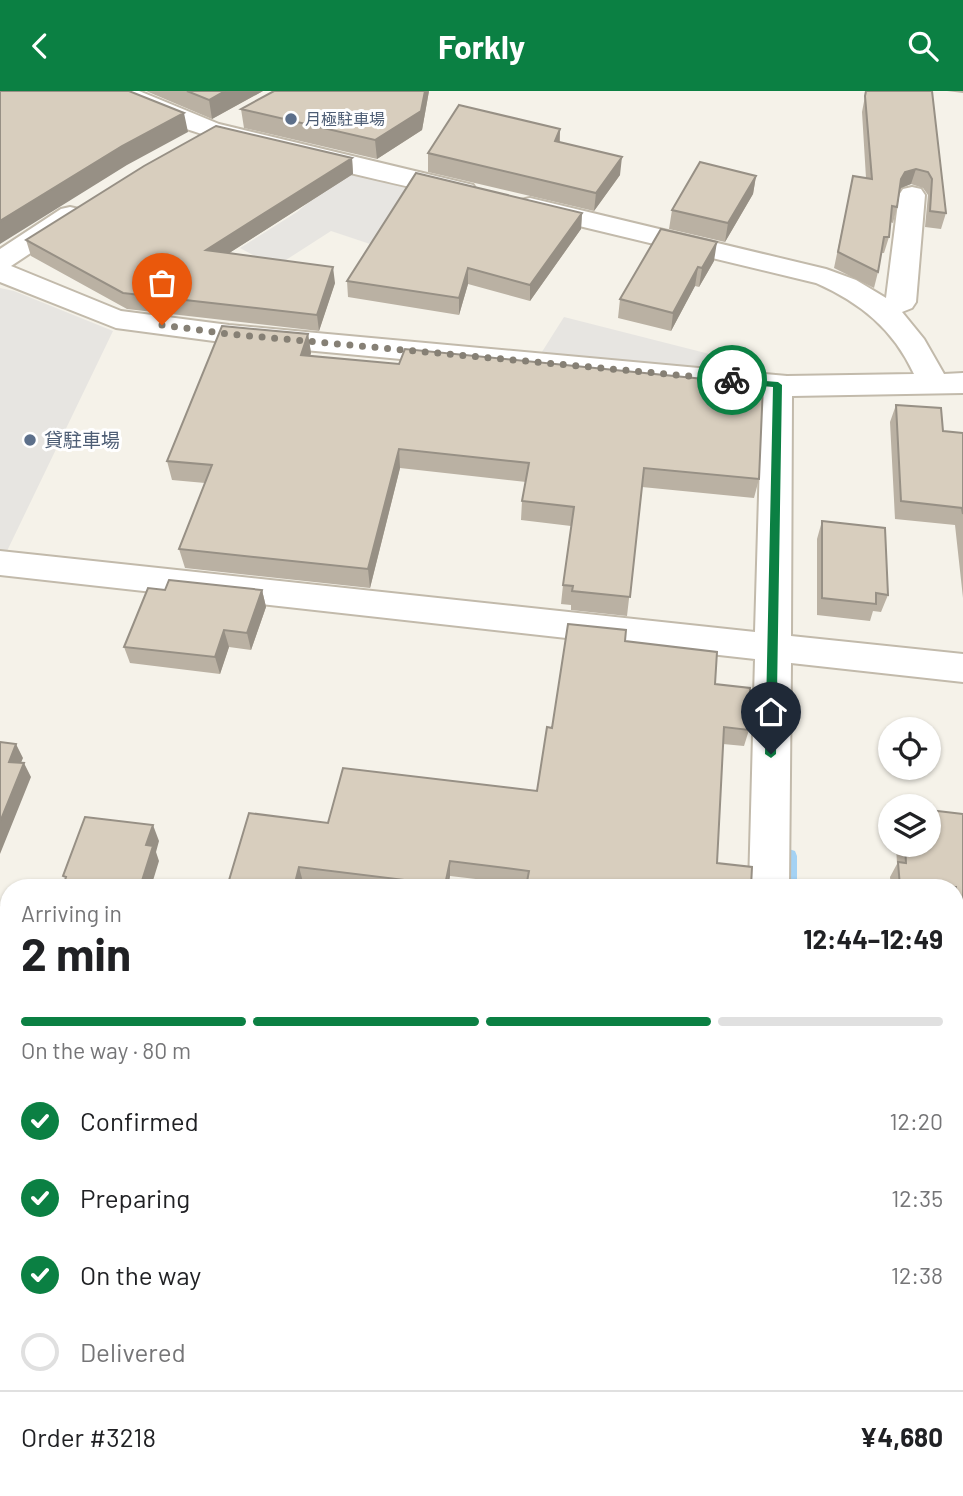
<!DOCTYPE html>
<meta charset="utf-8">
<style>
:root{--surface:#fff;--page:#f6f6f6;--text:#202124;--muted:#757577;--line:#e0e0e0;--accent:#0b8043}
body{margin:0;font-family:Barlow,"Noto Sans JP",sans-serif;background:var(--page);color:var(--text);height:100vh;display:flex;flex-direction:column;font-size:26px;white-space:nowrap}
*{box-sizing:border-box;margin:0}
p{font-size:23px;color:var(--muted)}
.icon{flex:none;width:38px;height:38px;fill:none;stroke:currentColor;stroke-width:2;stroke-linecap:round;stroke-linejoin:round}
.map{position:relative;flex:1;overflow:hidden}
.panel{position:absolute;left:0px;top:788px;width:964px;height:618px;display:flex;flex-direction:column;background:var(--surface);border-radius:28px 28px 0 0;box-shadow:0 2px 5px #0004}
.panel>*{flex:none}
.buttons{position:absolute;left:878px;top:626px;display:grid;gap:14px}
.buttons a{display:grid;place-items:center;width:63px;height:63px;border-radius:50%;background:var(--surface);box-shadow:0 2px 5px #0004;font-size:35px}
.pin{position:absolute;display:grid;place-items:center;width:60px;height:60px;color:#fff;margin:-72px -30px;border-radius:50% 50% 50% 0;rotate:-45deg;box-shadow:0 0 7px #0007}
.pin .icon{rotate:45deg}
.courier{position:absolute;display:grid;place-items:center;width:70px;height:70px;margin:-35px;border:5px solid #0b8043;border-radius:50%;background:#fff;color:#222;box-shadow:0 2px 9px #0007}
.overview em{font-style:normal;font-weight:700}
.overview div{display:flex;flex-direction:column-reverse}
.overview{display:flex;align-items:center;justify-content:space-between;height:119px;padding:0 21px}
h1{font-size:46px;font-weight:700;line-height:52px}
.bar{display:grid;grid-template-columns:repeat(4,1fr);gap:10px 7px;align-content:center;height:84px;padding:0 21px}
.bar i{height:9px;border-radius:5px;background:var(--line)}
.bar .current{background:var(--accent)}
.bar p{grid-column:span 4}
.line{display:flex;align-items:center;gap:18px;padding:0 21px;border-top:2px solid var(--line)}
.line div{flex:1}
ol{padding:0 21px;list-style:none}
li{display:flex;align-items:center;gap:21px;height:77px}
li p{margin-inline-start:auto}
li .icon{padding:7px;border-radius:50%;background:var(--accent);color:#fff;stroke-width:4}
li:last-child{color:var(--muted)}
li i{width:38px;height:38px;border:4px solid var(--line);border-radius:50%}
header{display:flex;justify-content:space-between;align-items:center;height:91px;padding:0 21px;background:var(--accent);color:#fff;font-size:32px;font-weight:700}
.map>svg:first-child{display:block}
.parking{fill:#e7e5e1}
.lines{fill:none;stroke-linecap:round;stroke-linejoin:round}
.stream{fill:#a4d2f4;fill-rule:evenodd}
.minor-casing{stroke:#c2baab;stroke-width:4}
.minor{fill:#fff;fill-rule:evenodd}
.wall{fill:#bab1a3}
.shaded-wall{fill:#979085}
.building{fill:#d8cebe;stroke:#979085;stroke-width:2}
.route{fill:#0b8043}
.done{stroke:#868075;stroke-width:7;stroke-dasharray:0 12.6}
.service-dot{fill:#5c6f8a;stroke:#fff;stroke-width:2.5}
.labels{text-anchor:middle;stroke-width:6;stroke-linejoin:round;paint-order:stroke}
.far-service-label{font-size:16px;fill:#4e5e75;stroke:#fff;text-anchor:start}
.service-label{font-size:19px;fill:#4e5e75;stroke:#fff;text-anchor:start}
</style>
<header><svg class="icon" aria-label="back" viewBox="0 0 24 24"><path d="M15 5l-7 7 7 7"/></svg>Forkly<svg class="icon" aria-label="search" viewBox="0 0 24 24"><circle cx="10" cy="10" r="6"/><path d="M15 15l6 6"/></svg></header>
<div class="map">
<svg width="963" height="1405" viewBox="0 0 963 1405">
<rect width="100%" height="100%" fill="#f5f2e9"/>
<path class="parking" d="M 346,80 L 421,98 L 376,155 L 331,140 L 275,176 L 240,157 L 297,121 Z
M 0,197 L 14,200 L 113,240 L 7,460 L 0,459 Z
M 564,226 L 737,270 L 737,282 L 540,264 Z"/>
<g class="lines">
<path class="stream" d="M 789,758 L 795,760 L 797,765 L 797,796 L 781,796 L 781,765 L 783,760 Z
M 956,959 L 963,960 L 963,976 L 956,975 Z
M 774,1396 L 796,1396 L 796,1405 L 774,1405 Z"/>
<defs>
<path id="minor" d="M 109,0 L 139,0 L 219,33 L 473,94 L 477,100 L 473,106 L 464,108 C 405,94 136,39 109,0 Z
M 912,96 L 921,98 L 925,104 L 916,211 L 912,217 L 902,221 L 924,248 L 944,283 L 963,282 L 963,302 L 792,305 L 791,545 L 963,563 L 963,591 L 791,572 L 789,796 L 749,796 L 755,568 L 0,484 L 0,460 L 755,541 L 762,302 L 229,252 L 116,237 L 0,191 L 0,158 L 61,118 L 70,116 L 79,118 L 83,124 L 79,130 L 11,175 L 121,220 L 229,234 L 787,285 L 914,283 C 893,238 861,212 816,192 L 521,121 L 517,115 L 521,109 L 530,107 L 826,178 L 856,189 L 886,207 L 899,104 L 903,98 Z
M 0,816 L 9,817 L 9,853 L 0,852 Z
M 0,1375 L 9,1376 L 9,1396 L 49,1396 L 52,1405 L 0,1405 Z
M 732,1396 L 784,1396 L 784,1405 L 732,1405 Z"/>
</defs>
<use href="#minor" class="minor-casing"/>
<use href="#minor" class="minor"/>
</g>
<path class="wall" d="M 146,0 L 263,0 L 212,28 Z
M 274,0 L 429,0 L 422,39 L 377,68 L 244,37 L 241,18 Z
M 866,0 L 932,0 L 946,122 L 941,138 L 925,136 L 928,104 L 923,97 L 911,93 L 901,97 L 897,116 L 893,132 L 890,131 L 889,146 L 884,162 L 881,162 L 878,181 L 874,197 L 834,177 L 853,85 L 866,87 L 862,21 Z
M 947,0 L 963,0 L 963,2 Z
M 560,38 L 560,51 L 620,84 L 594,120 L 428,81 L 428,62 Z
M 352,67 L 353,83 L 229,162 L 335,192 L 319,240 L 127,218 L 31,165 L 26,149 Z
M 756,85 L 753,103 L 725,151 L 669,138 L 672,119 Z
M 582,122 L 581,138 L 530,210 L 468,193 L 459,224 L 348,206 L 347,190 Z
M 714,170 L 699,196 L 695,195 L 671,240 L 618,227 L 620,208 Z
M 308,243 L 311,262 L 310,265 L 759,388 L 754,407 L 642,396 L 627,525 L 571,519 L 571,514 L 561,513 L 563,494 L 571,435 L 521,429 L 522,410 L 526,391 L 400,377 L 370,497 L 185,477 L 179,458 L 205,392 L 172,389 L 167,370 Z
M 896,314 L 943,340 L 963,342 L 963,507 L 955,434 L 895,428 L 890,331 Z
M 822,430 L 888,504 L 881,521 L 873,520 L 870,530 L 817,524 L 817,448 Z
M 165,499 L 262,499 L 266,516 L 251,559 L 229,556 L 220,583 L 130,572 L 124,556 Z
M 625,550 L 715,593 L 749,639 L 744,655 L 723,653 L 527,794 L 450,785 L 448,796 L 347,796 L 303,791 L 227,796 L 328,732 L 537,700 L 552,637 Z
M 963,723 L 963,956 L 956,955 L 956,796 L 891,796 L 890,786 L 897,773 L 896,754 L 929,754 Z
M 813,1396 L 956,1396 L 963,1405 L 813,1405 Z"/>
<path class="shaded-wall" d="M 225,0 L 263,0 L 212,28 L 209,9 Z
M 425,0 L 429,0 L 422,39 L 377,68 L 375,49 Z
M 184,22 L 188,41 L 127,74 L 0,153 L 0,130 L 122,55 Z
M 560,38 L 559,57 L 555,50 Z
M 622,66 L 620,84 L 594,120 L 596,102 Z
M 352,67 L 353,83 L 209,175 L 206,159 Z
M 916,78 L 911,93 L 901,97 L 896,104 L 901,88 L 905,81 Z
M 756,85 L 753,103 L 725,151 L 728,132 Z
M 582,122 L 581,138 L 530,210 L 530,194 Z
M 717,151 L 714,170 L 699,196 L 702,177 Z
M 333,176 L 335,192 L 319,240 L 317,224 Z
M 698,176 L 695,195 L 671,240 L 673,222 Z
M 468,177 L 468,193 L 459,224 L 459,207 Z
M 308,243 L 311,262 L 304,283 L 301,264 Z
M 399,358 L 400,377 L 370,497 L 368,478 Z
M 262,499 L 266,516 L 251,559 L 247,542 Z
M 224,539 L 229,556 L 220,583 L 215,566 Z
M 16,653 L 23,667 L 16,684 L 9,671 Z
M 24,672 L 31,686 L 0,763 L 0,731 Z
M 153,734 L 159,750 L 156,761 L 159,770 L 151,796 L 140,796 L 146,754 Z
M 450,770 L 450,785 L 448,796 L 446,796 Z
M 299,776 L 303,791 L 301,796 L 294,796 Z"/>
<path class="building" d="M 0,0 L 129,0 L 184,22 L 122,55 L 0,130 Z
M 187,0 L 225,0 L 209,9 Z
M 274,0 L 425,0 L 421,20 L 375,49 L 241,18 Z
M 866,0 L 932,0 L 946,122 L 930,120 L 932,88 L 928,81 L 916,78 L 905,81 L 901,88 L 897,116 L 892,115 L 889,146 L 884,146 L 878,181 L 838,161 L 853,85 L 872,88 L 865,5 Z
M 459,14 L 560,38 L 555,50 L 622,66 L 596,102 L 428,62 Z
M 216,35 L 352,67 L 206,159 L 333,176 L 317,224 L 123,202 L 26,149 L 144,75 Z
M 700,71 L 756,85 L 728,132 L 672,119 Z
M 416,82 L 582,122 L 530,194 L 468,177 L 459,207 L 347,190 Z
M 661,138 L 717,151 L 702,177 L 698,176 L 673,222 L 620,208 Z
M 222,235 L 308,243 L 301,264 L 399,273 L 405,258 L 763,294 L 759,388 L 644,377 L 630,506 L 572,500 L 573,495 L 563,494 L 574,416 L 522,410 L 529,372 L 399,358 L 368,478 L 179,458 L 212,374 L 167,370 Z
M 896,314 L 941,317 L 943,340 L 963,342 L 963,423 L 962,417 L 901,410 Z
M 822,430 L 885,437 L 888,504 L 876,502 L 876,513 L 822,507 Z
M 169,489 L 262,499 L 247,542 L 224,539 L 215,566 L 124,556 L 148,497 L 165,499 Z
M 568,533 L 626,539 L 625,550 L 717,561 L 715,593 L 750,597 L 749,639 L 724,636 L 717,772 L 752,776 L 751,796 L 526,796 L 529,780 L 450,770 L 445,794 L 299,776 L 294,796 L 227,796 L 249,722 L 328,732 L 343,677 L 537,700 L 547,636 L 552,637 Z
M 0,651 L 16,653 L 9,671 L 24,672 L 0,731 Z
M 929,719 L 963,723 L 963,942 L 956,941 L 956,796 L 900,796 L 898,771 L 906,772 L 905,754 L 929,754 Z
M 85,726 L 153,734 L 146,754 L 153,755 L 140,796 L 63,796 L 66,786 L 63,785 Z
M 956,1275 L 963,1405 L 824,1405 L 824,1396 L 956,1396 Z"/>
<path class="route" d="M 729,287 L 778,291 L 782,294 L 776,663 L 771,667 L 765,663 L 773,296 L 732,292 L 728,289 Z"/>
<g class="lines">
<path class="done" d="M 162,234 L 229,243 L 732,289"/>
</g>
<g class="service-dot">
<circle cx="291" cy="28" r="7"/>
<circle cx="30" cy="349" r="7"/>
</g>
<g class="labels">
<g class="far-service-label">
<text x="305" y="34">月極駐車場</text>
</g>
<g class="service-label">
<text x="44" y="356">貸駐車場</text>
</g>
</g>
</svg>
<div class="buttons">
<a><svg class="icon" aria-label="locate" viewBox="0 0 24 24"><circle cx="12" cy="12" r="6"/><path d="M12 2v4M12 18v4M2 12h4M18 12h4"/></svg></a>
<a><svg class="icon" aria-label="layers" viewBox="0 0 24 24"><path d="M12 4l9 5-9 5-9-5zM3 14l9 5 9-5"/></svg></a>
</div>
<div class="pin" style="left:162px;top:234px;background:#ea580c"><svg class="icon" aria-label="bag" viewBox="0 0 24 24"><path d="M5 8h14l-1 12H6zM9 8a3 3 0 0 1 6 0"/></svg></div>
<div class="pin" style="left:771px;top:663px;background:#1f2937"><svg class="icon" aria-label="home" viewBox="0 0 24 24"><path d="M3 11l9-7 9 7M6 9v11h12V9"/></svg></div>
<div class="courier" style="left:732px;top:289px"><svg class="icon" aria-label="bike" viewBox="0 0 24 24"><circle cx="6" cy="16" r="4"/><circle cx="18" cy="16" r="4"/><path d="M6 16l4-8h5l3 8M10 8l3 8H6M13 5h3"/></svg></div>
<section class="panel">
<div class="overview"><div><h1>2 min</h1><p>Arriving in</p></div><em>12:44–12:49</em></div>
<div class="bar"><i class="current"></i><i class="current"></i><i class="current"></i><i></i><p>On the way · 80 m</p></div>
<ol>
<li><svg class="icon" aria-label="check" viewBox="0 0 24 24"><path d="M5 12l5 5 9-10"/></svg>Confirmed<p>12:20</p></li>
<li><svg class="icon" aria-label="check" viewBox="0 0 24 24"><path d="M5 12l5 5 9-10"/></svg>Preparing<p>12:35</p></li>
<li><svg class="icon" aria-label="check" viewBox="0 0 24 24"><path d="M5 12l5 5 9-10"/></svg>On the way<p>12:38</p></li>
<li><i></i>Delivered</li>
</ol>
<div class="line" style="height:91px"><div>Order #3218</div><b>¥4,680</b></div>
</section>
</div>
